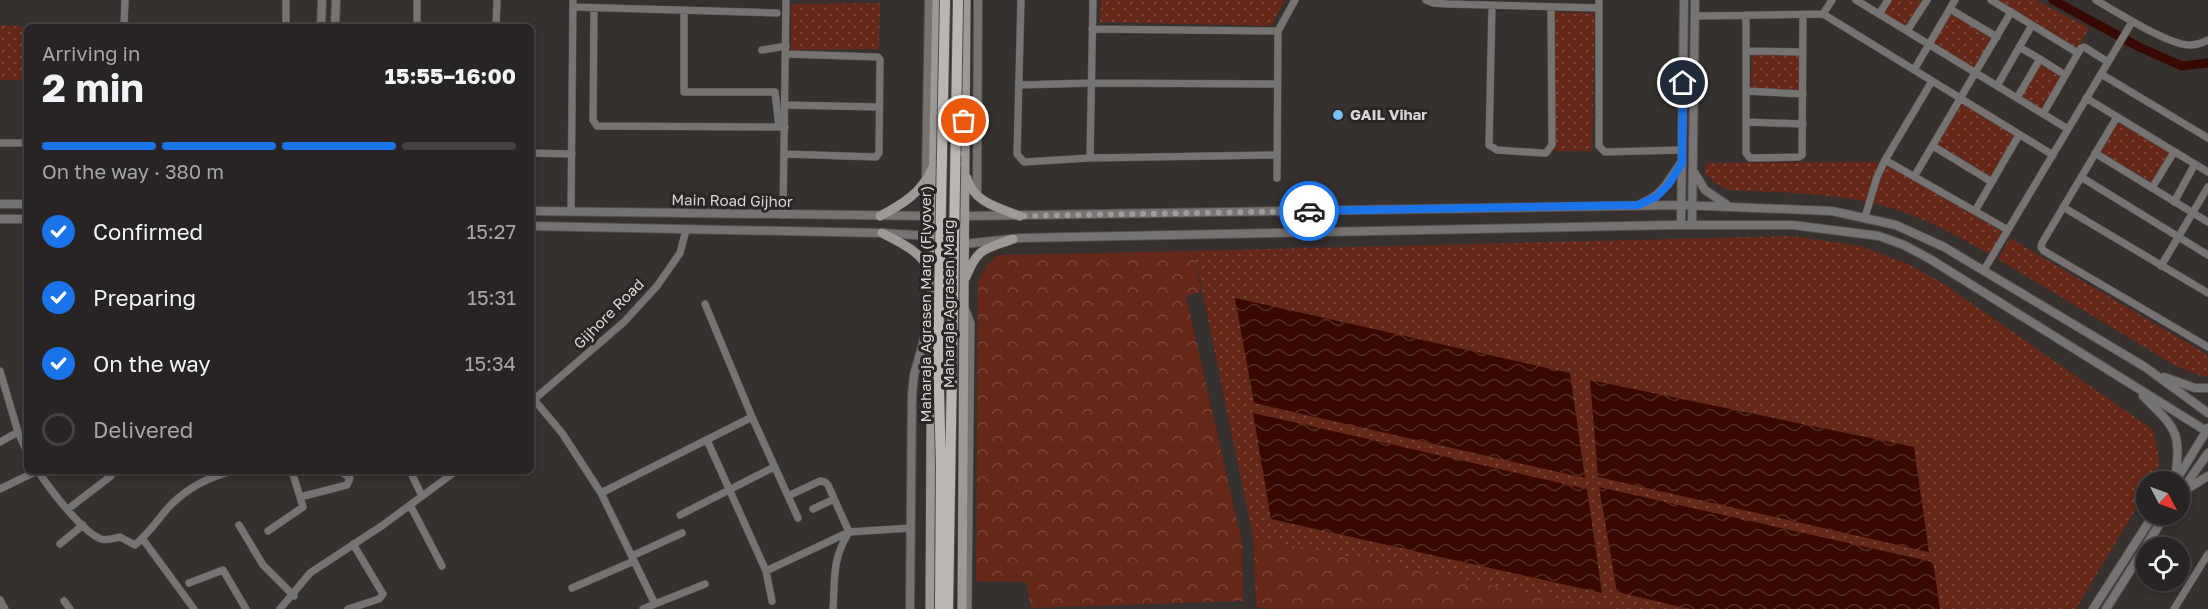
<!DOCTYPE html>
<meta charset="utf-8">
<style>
:root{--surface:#282423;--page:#343030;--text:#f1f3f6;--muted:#a5a4a6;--line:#444141;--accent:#1a73e8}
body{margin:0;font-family:"Golos Text",sans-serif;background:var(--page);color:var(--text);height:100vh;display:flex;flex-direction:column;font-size:22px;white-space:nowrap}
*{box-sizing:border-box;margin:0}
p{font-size:20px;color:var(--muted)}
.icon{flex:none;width:33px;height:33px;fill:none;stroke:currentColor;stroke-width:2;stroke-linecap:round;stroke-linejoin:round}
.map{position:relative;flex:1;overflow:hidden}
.drawer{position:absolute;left:24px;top:24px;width:510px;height:450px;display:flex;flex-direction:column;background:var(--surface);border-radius:9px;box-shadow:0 3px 9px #0003,0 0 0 2px var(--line)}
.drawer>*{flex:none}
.needle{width:39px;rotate:131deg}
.buttons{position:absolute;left:2136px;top:471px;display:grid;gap:12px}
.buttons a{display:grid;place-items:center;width:54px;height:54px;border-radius:50%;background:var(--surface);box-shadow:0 3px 9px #0003,0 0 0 2px var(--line);font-size:30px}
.pin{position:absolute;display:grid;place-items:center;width:51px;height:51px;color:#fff;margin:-26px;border:3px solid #fff;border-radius:50%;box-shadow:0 2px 6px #0007}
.courier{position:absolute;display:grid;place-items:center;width:60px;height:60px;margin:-30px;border:4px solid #1a73e8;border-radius:50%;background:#fff;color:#222;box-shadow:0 2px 8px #0007}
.summary em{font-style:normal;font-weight:700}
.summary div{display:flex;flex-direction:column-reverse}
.summary{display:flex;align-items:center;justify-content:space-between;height:102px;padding:0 18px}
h1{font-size:39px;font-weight:700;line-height:45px}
.bar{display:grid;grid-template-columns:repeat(4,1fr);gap:9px 6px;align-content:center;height:72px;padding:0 18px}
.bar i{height:8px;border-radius:4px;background:var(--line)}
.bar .active{background:var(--accent)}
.bar p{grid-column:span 4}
ol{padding:0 18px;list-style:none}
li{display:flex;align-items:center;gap:18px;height:66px}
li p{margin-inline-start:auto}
li .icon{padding:6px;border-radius:50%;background:var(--accent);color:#fff;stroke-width:4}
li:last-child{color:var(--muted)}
li i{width:33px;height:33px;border:3px solid var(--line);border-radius:50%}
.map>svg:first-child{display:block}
.forest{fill:url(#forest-crowns)}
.park{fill:url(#park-dots)}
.water{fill:url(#water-waves)}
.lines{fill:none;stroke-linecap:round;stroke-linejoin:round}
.canal{stroke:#370901;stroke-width:9}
.minor-casing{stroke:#534e4d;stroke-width:8}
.tertiary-casing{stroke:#534e4d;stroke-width:10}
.secondary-casing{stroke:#534e4d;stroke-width:10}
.minor{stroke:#767473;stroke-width:7}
.tertiary{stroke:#767473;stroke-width:8}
.secondary{stroke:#9d9997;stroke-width:9}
.primary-bridge-casing{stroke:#534e4d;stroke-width:12;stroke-linecap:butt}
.primary-bridge{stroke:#bbb5b4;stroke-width:10}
.done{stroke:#9f9b9a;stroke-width:6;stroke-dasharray:0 10.8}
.route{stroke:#1a73e8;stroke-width:8}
.poi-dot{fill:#7abff8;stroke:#2b2625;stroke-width:2}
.labels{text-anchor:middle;stroke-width:6;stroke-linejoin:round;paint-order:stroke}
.poi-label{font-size:15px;font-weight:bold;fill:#d8d5d4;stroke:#2b2625;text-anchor:start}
.street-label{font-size:15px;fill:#d8d5d4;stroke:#2b2625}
</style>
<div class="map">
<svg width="2208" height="609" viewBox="0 0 2208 609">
<defs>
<pattern id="forest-crowns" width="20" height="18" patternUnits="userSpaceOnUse" patternTransform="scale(1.5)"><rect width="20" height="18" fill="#642718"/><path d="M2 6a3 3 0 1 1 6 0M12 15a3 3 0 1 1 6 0" fill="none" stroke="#794539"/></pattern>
<pattern id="park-dots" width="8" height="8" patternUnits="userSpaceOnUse" patternTransform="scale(1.5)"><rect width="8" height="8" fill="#642718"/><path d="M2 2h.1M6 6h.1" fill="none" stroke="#794539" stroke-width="1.8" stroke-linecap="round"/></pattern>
<pattern id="water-waves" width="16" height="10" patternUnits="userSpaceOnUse" patternTransform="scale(1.5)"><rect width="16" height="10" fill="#370901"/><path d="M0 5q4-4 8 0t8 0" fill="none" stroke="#532c25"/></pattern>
</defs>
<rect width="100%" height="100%" fill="#36302f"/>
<path class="forest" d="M 1194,251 L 1201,292 L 1186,296 L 1242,542 L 1243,601 L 1031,608 L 1026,582 L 976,581 L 978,282 L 986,266 L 998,255 Z
M 1253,537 L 1611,609 L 1272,609 L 1256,607 Z"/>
<path class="park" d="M 1101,0 L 1285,0 L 1271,26 L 1100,22 Z
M 1890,0 L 1923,0 L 1906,29 L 1882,14 Z
M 1996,0 L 2036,0 L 2089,28 L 2077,49 Z
M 880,3 L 879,49 L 791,50 L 791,4 Z
M 1554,12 L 1595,13 L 1592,151 L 1551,151 Z
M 1951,12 L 1995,38 L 1976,70 L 1931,44 Z
M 0,25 L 36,27 L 27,27 L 27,80 L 0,80 Z
M 1752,54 L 1801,55 L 1800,90 L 1751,89 Z
M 2040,62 L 2063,76 L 2042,111 L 2019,98 Z
M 1962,103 L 2017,136 L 1991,178 L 1937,146 Z
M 2119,121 L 2171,152 L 2152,184 L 2100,153 Z
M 1883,162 L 2003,232 L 1989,254 C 1956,235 1922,216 1884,206 C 1834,192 1779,193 1728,190 L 1715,183 L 1705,174 L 1706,163 Z
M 1793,236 L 1860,246 L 1906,263 L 1944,284 L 2152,429 C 2158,447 2163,465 2153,481 L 2146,482 L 2146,492 L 2076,609 L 1611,609 L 1253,537 L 1194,251 Z
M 2010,238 L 2208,355 L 2208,376 L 2204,377 L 2176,366 L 1998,259 Z"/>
<path class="water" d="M 1235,298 L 1570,373 L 1585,478 L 1254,403 Z
M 1590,380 L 1914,447 L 1929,552 L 1598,477 Z
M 1253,413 L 1587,489 L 1602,593 L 1271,519 Z
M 1599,487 L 1933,562 L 1940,609 L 1690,609 L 1617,592 Z"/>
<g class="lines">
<path class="canal" d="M 2053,0 L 2139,47 L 2182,66 L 2208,63"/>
<defs>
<path id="minor" d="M 1021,0 L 1017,154 L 1024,162 L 1090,158 L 1276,155
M 1426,0 L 1433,3 L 1448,4 L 1599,8
M 1599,0 L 1599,146 L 1605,152 L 1682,150
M 1856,0 L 2068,129
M 1991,0 L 2078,53
M 2096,0 C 2115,11 2170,46 2190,45 C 2197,45 2202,43 2208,40
M 1492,5 L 1489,145 L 1497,150 L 1542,153 L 1546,153 L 1552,145 L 1551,8
M 573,7 L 777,13
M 594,8 L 593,120 L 597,126 L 785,127
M 1950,9 L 1997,37
M 684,10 L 684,92 L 775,92 L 779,127
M 1823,14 L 1832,0
M 1879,14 L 1888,0
M 1746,15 L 1746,153 L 1750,158 L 1799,157 L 1802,155 L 1803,15
M 1695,16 L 1823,14 L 2053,155
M 124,27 L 125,0
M 286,27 L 286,0
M 417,27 L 417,0
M 496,27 L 497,0
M 1092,29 L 1278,31
M 1907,31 L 1927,0
M 2019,47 L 2040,59
M 762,50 L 786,46
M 1746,51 L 1803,52
M 1914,70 L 1955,0
M 2101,74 L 2208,138
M 1932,81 L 1885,160 L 2008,230
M 1019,85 L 1091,83 L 1277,84
M 1997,86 L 2032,25
M 1746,91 L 1803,94
M 2017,98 L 2040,59 L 2065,75
M 2086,98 L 2208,172
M 785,105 L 879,107
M 2043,114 L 2081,48 L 2084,47 L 2108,62
M 2117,117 L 2042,243 L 2041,247 L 2044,251 L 2208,347
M 1746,122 L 1803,124
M 0,143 L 27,143
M 1933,146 L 1992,182
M 531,153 L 572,154
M 2095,153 L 2208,222
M 784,154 L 876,157 L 879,153 L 880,60 L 878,57 L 786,54
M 1090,158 L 1093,0
M 1914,177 L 2011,12
M 2081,177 L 2208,255
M 1277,178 L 1278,31 L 1295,0
M 2152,188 L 2174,152
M 2174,202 L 2195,164
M 2063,207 L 2208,293
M 1975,211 L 2019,135
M 571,212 L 573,0
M 783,215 L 786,0
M 1865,217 L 1877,177 L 1885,160
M 2161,266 L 2208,187
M 1984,270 L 2132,22
M 705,304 L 752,417
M 966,310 L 971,323 L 968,609
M 0,371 L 18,432 L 27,452
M 531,396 L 562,433 L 601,493 L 752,417 L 798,518
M 531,402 L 624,322 L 657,286 L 680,253 L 686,230
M 707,440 L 766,571 L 772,601
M 0,442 L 18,432
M 38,471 C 49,488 82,532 101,539 C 107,541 114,538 120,537 L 135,545 C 147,535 157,521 167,509 C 185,489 208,477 233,471
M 236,471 L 258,471
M 292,471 L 300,497
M 410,471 L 422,496
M 0,489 L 37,471
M 601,493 L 655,604 L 643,609
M 788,496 L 820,481 L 825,482 L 828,485 L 849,532 C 832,559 835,578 833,609
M 410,505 L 442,566
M 68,509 L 111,476
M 813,509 L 834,499
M 680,515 L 774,467
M 239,525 L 263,565 L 294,596
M 268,531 L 303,507 L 300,497 L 347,485 L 350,478 L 340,471
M 142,538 L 194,609
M 60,544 L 83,525
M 632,556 L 682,533
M 766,571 L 849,532 L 911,528
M 189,583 L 223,570 L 246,609
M 572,588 L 634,561
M 0,600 L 5,609
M 64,601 L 70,609
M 655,604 L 705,584
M 280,609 L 310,573 L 383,525 L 456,471
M 348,609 L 379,599 L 383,594 L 353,544
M 2174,609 L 2208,554"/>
<path id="tertiary" d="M 321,27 L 322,0
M 335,27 L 336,0
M 1694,172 L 1705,190 L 1727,205
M 926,181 L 929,0
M 977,195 L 978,0
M 0,204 L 27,204
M 1641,204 C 1664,194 1667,182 1681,163
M 531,211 L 933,216
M 964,216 L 1681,205 L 1832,211 L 1896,225 L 1944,247 L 2145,367 L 2208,413
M 0,219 L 27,219
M 1681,225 L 1684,0
M 1692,225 L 1695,0
M 531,226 L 882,233 L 932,236
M 964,244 L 1021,238 L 1673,225 L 1793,225 L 1879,236 L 1904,245 L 1930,259 L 2208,432
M 2164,377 L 2195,388 L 2208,388
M 2143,396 C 2178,431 2181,431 2175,481
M 2177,479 L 2208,428
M 2182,492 L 2208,476
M 2180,493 L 2208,453
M 910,609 L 912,395 L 914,375 L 930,318
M 2093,609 L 2154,514
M 2106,609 L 2166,514"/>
<path id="secondary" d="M 967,178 C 973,202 999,208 1020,216
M 880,216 C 903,204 921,193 932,169
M 882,233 C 902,243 921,252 931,272
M 966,277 C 978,247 985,249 1013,239
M 930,609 L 932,236 L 937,0
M 962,609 L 966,0"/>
</defs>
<use href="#minor" class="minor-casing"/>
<use href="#tertiary" class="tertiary-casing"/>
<use href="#secondary" class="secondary-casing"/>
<use href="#minor" class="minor"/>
<use href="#tertiary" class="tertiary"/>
<use href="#secondary" class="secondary"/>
<defs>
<path id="primary-bridge" d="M 940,609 L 941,464 L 938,357 L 945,0
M 948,609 L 958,0"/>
</defs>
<use href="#primary-bridge" class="primary-bridge-casing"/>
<use href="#primary-bridge" class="primary-bridge"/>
</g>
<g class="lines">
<path class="done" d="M 964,121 C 964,184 957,192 1020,216 L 1309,211"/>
<path class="route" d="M 1309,211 L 1638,205 L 1656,197 L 1668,185 L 1682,163 L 1683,83"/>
</g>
<circle class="poi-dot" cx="1338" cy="115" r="6"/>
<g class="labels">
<g class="poi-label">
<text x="1350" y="120">GAIL Vihar</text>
</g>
<g class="street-label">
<text transform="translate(732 201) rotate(1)" y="5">Main Road Gijhor</text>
<text transform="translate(926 304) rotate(-90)" y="5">Maharaja Agrasen Marg (Flyover)</text>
<text transform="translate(949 304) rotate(-90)" y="5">Maharaja Agrasen Marg</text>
<text transform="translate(609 314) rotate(-45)" y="5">Gijhore Road</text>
</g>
</g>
</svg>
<div class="buttons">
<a><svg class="needle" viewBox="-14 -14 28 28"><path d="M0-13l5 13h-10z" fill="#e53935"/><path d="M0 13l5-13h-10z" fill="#a5a4a6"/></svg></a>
<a><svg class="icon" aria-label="locate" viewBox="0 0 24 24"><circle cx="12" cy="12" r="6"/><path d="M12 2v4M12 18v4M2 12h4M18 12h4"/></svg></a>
</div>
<div class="pin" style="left:964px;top:121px;background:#ea580c"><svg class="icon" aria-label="bag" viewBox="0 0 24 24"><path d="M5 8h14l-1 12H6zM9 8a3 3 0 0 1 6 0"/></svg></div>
<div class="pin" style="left:1683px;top:83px;background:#1f2937"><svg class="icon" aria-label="home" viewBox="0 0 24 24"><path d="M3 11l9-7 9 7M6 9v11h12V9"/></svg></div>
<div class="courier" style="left:1309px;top:211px"><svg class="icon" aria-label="car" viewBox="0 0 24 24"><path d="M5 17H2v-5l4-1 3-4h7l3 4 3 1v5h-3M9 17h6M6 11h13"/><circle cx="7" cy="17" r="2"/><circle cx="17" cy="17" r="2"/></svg></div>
<section class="drawer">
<div class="summary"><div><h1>2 min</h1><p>Arriving in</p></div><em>15:55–16:00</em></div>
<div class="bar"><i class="active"></i><i class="active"></i><i class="active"></i><i></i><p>On the way · 380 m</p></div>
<ol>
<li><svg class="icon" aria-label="check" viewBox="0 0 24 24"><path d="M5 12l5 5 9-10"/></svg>Confirmed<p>15:27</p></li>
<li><svg class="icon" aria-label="check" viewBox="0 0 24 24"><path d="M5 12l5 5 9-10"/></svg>Preparing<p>15:31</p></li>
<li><svg class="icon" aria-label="check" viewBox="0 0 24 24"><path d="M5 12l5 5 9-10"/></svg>On the way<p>15:34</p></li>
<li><i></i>Delivered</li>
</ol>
</section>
</div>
